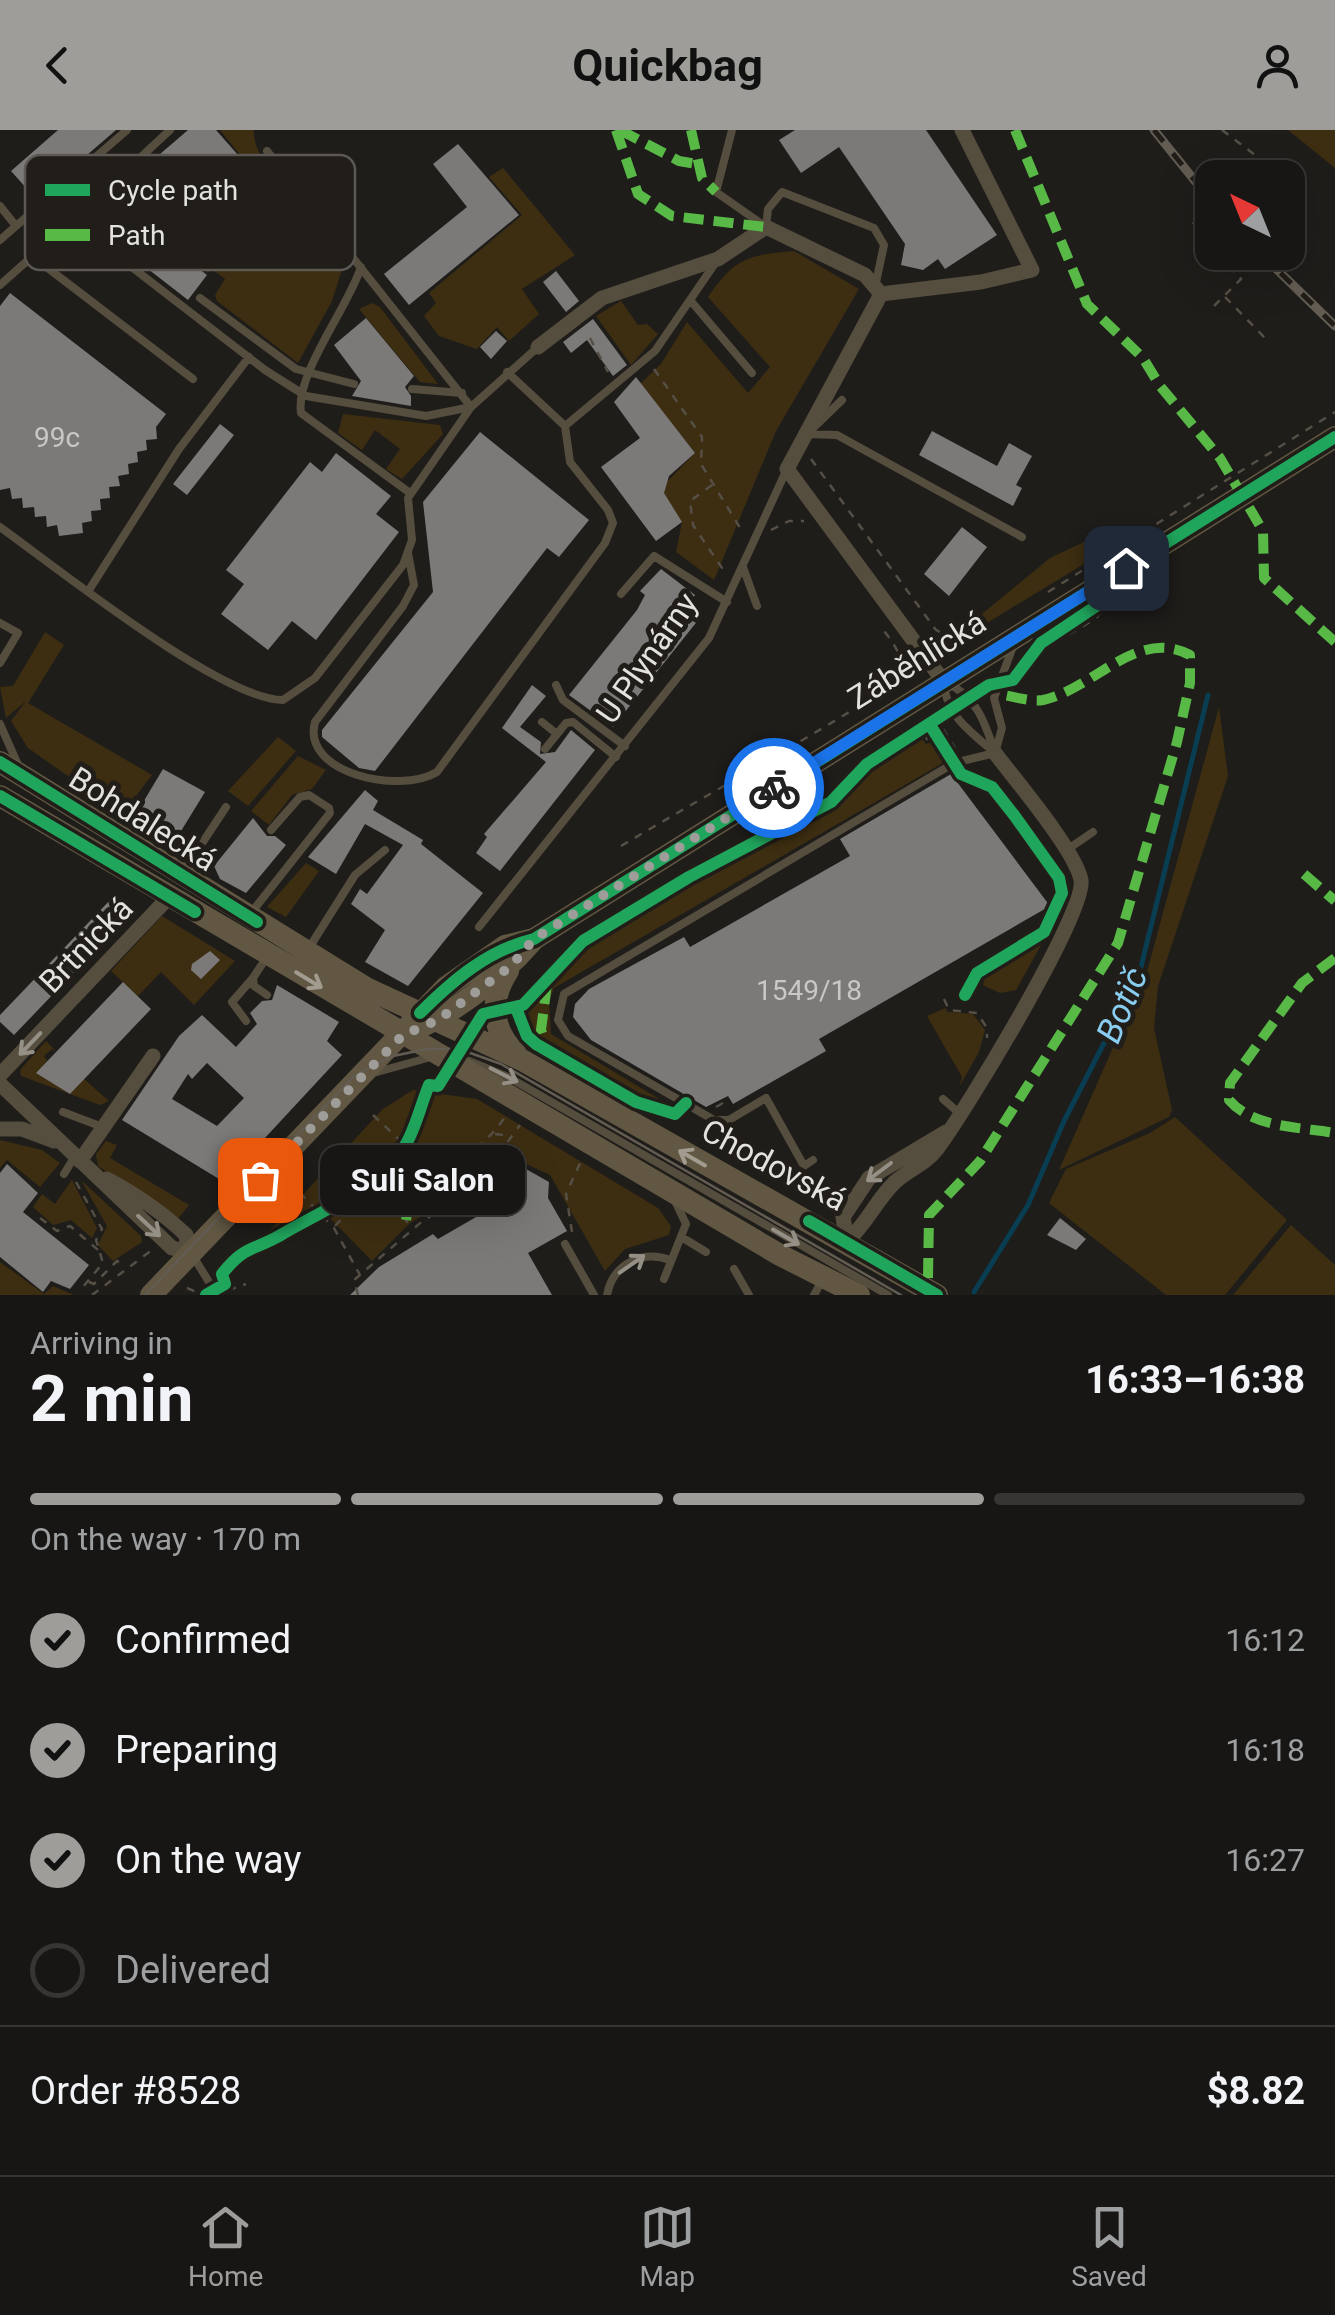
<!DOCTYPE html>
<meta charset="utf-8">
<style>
:root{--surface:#171614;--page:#242322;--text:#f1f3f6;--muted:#9e9fa0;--line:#363534;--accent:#9f9d99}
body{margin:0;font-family:Roboto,sans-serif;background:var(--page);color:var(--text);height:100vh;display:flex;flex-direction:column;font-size:38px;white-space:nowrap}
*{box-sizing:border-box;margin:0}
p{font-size:32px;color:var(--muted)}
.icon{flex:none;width:55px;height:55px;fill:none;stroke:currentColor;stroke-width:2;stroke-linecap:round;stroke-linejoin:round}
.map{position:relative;height:1165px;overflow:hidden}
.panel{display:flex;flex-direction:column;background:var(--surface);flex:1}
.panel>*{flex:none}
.needle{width:65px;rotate:317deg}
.fabs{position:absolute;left:1195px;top:30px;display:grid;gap:20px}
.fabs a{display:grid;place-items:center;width:110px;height:110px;border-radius:20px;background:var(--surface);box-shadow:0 10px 40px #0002,0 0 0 2px var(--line);font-size:50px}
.pin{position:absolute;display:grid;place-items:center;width:85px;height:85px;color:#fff;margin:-42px;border-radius:20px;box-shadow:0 5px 15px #0006}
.courier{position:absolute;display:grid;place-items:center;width:100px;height:100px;margin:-50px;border:8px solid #1a73e8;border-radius:50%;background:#fff;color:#222;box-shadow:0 2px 12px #0007}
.bubble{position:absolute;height:70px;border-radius:20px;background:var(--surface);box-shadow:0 10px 40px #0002,0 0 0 2px var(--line);font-size:32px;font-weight:700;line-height:70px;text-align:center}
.overview em{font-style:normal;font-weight:700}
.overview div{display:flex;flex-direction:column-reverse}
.overview{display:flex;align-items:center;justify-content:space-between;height:170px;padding:0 30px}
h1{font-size:65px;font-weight:700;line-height:75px}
.bar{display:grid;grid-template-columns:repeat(4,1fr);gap:15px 10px;align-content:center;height:120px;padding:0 30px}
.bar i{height:12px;border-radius:8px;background:var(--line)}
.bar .selected{background:var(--accent)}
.bar p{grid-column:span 4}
.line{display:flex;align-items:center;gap:25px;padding:0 30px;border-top:2px solid var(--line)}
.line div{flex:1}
ol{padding:0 30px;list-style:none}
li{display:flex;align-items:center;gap:30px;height:110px}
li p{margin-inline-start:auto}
li .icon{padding:10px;border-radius:50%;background:var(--accent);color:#111;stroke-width:4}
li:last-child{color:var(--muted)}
li i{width:55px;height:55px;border:5px solid var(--line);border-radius:50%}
header{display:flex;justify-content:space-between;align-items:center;height:130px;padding:0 30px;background:var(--accent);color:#111;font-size:45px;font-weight:700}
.tabs{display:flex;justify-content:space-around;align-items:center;height:140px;border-top:2px solid var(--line);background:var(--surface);font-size:28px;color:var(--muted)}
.tabs a{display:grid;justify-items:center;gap:5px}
.tabs .selected{color:var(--accent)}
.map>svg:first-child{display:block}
.green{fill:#3d2e11}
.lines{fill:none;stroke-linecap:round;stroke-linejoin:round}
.stream{stroke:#083d52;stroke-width:5}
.building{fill:#7c7a78;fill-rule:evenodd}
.path{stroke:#554f45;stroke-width:2.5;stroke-dasharray:8 8;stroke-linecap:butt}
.lane{stroke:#554d3e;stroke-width:8}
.street{stroke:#554d3e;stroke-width:15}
.secondary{stroke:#615742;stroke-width:22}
.tram{stroke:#625c52;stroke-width:2.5}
.rail-casing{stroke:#625c52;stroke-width:9}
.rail{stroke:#211d18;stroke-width:5;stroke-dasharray:15;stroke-linecap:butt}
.quiet{stroke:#58b947;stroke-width:10;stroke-dasharray:20 10;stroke-linecap:butt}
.cycleway-casing{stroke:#211d18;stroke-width:19}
.cycleway{stroke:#20a55d;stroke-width:12}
.oneway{stroke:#a29c90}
.oneway2{stroke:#959086}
.done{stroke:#9f9d99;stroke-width:10;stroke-dasharray:0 18}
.route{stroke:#1a73e8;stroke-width:12}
.labels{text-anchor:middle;stroke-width:10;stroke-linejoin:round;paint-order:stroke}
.number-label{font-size:28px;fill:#cac8c4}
.street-label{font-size:32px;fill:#e4e2de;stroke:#211d18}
.water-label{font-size:35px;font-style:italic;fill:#89cef1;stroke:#211d18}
.key{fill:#211d18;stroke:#5c5853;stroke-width:2.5}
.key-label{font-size:28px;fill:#e4e2de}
</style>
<header><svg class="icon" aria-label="back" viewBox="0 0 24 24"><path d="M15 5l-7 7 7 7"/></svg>Quickbag<svg class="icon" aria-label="person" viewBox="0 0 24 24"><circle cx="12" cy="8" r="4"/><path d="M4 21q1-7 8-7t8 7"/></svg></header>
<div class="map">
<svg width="1335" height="1165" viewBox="0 0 1335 1165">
<rect width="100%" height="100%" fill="#1f1d1a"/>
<path class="green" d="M 220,0 L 254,0 C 252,37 302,61 310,97 L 282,86 L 232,37 L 241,26 Z
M 1288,0 L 1335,0 L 1335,38 Z
M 503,38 L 575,125 L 522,159 L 539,184 L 509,211 L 497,197 L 477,219 L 439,206 L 424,186 L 436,173 L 429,163 L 522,85 L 489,47 Z
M 220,58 C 247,68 264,89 288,103 C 307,114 332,115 343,136 L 332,171 L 298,233 L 217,171 L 215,165 L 225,149 L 212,139 L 208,143 L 171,115 L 174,110 L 169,106 L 162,107 L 155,81 Z
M 794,121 L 859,159 L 776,301 L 714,450 L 676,422 L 682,392 L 658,361 L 695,323 L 640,254 L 661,234 L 687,192 L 748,263 L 770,237 L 708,167 C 735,128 748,125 794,121 Z
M 621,171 L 638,195 L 647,194 L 658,204 L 631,235 L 596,186 Z
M 372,173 L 380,177 L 438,254 L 420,252 L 359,179 Z
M 343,284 L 440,295 L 443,304 L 402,349 L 386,339 L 400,319 L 375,300 L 362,320 L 338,303 Z
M 1086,411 L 1099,411 L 1107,420 L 977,499 L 959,503 L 1050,428 Z
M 45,502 L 64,515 L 28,573 L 152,645 L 122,684 L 28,618 L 11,591 L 26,571 L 6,588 L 0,557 L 13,556 Z
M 1219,577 L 1228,646 L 1158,856 L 1154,898 L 1172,980 L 1169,987 L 1059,1040 L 1148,838 Z
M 918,604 L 926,614 L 935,611 L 948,630 L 554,858 L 549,871 L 551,904 L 676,979 L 638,969 L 530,905 L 523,879 L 584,814 L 688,750 L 828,678 L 869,635 Z
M 278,607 L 296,621 L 248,676 L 228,661 Z
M 298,626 L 326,640 L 312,659 L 292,665 L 269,695 L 251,681 Z
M 306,733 L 319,741 L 286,787 L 267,777 Z
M 162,786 L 235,831 L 194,875 L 161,842 L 138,866 L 111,841 Z
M 1046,806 L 1016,860 L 1000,863 L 983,855 L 986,842 Z
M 945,878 L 948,882 L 973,884 L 985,900 L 979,922 L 959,957 L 962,947 L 927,886 Z
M 46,911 L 57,922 L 52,919 L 44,926 L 47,931 L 37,943 L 70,964 L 84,949 L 109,971 L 100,975 L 21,946 L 20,940 Z
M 413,960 L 477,969 L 658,1078 L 671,1096 L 669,1105 L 625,1119 L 605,1141 L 550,1045 L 498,1021 L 475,1052 L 409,1094 L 372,1131 L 321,1079 L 266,1104 L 383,979 Z
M 1175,987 L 1287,1090 L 1225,1165 L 1166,1165 L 1049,1073 L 1066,1039 L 1150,1003 Z
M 0,1010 L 42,1020 L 60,1033 L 40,1057 L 7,1030 L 0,1038 Z
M 106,1011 L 117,1015 L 110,1028 L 189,1075 L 177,1090 L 98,1036 L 96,1024 Z
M 72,1050 L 97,1098 L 92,1108 L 71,1090 L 53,1095 L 33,1077 L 42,1064 L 55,1074 Z
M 81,1050 L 141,1106 L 142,1112 L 113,1131 L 98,1115 L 107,1096 Z
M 1291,1095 L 1335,1135 L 1335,1165 L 1233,1165 Z
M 0,1132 L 44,1164 L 53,1156 L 74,1165 L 0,1165 Z"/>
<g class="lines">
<path class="stream" d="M 974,1162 L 1028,1075 L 1064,991 L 1139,845 L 1208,565"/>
</g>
<path class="building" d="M 58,0 L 116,0 L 36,69 L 11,41 Z
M 188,0 L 216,0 L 238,25 L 213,46 L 200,31 L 151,71 L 131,49 Z
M 795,0 L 926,0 L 997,105 L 945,139 L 938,129 L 923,140 L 901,135 L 905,114 L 839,17 L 801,43 L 779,10 Z
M 458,14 L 519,85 L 409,175 L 384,144 L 467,77 L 433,34 Z
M 158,107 L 207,145 L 188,170 L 139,132 Z
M 556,141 L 579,171 L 566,182 L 543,152 Z
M 10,163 L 166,284 L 156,297 L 157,309 L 146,310 L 147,320 L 137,322 L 138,332 L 128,334 L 129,344 L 118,346 L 120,356 L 109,357 L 110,368 L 100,369 L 101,380 L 91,381 L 92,391 L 82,393 L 83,403 L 59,406 L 57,395 L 47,397 L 46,386 L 35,387 L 34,377 L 23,378 L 22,368 L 12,369 L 10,358 L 0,360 L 0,176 Z
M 366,188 L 414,246 L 405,257 L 411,266 L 411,276 L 352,266 L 361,251 L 334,215 Z
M 593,189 L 627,235 L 613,246 L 587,210 L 571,223 L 563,212 Z
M 496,201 L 507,211 L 491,229 L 480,217 Z
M 636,247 L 695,323 L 669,346 L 664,363 L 682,392 L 656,411 L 601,337 L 640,308 L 614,272 Z
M 220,294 L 234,305 L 187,365 L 173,354 Z
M 932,301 L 997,336 L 1009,313 L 1032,326 L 1016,355 L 1022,358 L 1013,376 L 919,325 Z
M 480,302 L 589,390 L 559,427 L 547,418 L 375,641 L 359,638 L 322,607 L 322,600 L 433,462 L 423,372 Z
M 336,323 L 391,366 L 376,384 L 399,402 L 316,510 L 292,491 L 268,520 L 221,484 L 244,454 L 226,440 L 310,332 L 322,342 Z
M 962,397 L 987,417 L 949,466 L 924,444 Z
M 661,439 L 695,465 L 685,483 L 699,489 L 613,597 L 569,565 L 637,480 L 645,465 L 640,461 Z
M 532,555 L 546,566 L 520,597 L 541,612 L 540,624 L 555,622 L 571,600 L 595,620 L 500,741 L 476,723 L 487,707 L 484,704 L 546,632 L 502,598 Z
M 163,639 L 205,662 L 170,719 L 130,694 Z
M 951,644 L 1050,776 L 819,909 L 826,921 L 733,974 L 728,966 L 706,977 L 591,910 L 573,887 L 575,874 L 589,859 L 684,807 L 690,817 L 850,726 L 840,709 Z
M 365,660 L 378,671 L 373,680 L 423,710 L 421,714 L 483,763 L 408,856 L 365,832 L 385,800 L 351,774 L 360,759 L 367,764 L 403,715 L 365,694 L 336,744 L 308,727 Z
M 253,688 L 267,706 L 275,706 L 286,715 L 246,763 L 220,749 L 214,736 Z
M 112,768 L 129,785 L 14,905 L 0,892 L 0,885 Z
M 210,821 L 220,830 L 201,849 L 191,840 L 192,834 Z
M 123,852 L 151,879 L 70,964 L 36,943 Z
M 277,855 L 339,892 L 327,911 L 342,925 L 224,1052 L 122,990 L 179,906 L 202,885 L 236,917 L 257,894 L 250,883 L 262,871 L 272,870 ZM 207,933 L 244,968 L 217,996 L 172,969 L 188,944 L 192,949 Z
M 510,1030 L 549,1052 L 548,1068 L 567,1101 L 528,1123 L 552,1165 L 350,1165 L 379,1137 L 433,1104 L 438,1109 L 483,1083 L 473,1066 Z
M 7,1034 L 38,1063 L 23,1082 L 89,1135 L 70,1159 L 51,1151 L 43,1162 L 0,1127 L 0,1043 Z
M 1060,1088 L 1086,1109 L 1076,1120 L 1047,1105 Z"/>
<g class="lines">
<path class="path" d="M 1222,0 L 1255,25 L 1233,48
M 1212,67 L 1196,82 L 1201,86 L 1192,95 L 1212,118
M 1202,88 L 1212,100
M 1233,122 L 1235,124
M 1225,167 L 1267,210
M 1214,176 L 1241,149 L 1216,122
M 590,208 L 608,242
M 654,239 L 702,307 L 701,334 L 742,401
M 811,329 L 936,500 L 955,510 L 978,506
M 712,355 L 690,371 L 693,395 L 724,441
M 771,400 L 789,391 L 804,391
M 1048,462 L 1335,282
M 1012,559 L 1043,520 L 1095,489 L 1110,473
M 918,592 L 927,609 L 943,599
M 943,599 L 955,618
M 621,716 C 712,662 804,611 893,555 C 910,533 896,517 882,498
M 944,869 L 949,880 L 977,883 L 987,898 L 987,908
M 716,977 L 730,969
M 373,985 L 405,1015 L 442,1078
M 495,1004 L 512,1006
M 342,1018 C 399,1056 466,1045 505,987
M 76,1052 L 102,1099 L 96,1110 L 103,1133 L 82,1158
M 367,1055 L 393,1074 L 412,1098
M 300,1063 L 334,1098 L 360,1145
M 401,1081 L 408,1041
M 40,1088 L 57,1101 L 70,1096 L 98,1120
M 335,1096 L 370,1057
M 572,1102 L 566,1064 L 581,1031
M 89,1152 L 94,1154 L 117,1131 L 125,1134
M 187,1158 L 201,1164
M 228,1160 L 246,1154
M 92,1165 L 152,1120
M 358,1165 L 354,1150 L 419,1094 L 476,1055 L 520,995"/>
<path class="lane" d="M 170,0 L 72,91 L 265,240 L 306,266 L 426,286 L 471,277
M 732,0 L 716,62 L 766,97 L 768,79 L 782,62 L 874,98 L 884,115 L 875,157
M 267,21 L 330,103
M 228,42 C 246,61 266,88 290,98 C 306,105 324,99 338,109 L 471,277 L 538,217
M 0,76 L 16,96 L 0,110
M 151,79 L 235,50
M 16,96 L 127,0
M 32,126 L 193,249
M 361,137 C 348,178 295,244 301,283 L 410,363
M 0,155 L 72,91
M 200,168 L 296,239 L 354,254
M 690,170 L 752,243
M 412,259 L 462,263
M 565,296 L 655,221 L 716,132
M 813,298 L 842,270
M 806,304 L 837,305 L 1022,407
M 0,397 C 56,437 222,570 283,570 L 315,548 L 403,435 L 412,410 L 408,368 L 471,277
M 408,423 L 414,455 L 403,476 L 315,592 C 301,643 399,665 437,642 L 605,413 L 613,393 L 608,380 L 570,332 L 565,296 L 507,242
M 743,437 L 757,476
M 89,460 L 179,319 L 249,227
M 621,464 L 654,426 L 727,472
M 0,493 L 18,503 L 0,533
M 944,552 C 976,565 985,592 995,623 C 971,602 945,585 944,552 Z
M 556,555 L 563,570 L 625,616
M 542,592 L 557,604
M 0,594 L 19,637
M 545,619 L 566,593 L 573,592 L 616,627
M 995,623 L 1002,598 L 994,568 L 1012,519
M 1068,719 L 1093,702
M 183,742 L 226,677
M 251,783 L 330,683 L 329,678 L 309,665 L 300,667 L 271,700
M 479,797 L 709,508 L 787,339
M 309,818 L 355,745 L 385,720
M 267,865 L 254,856 L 253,848 L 268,825
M 246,891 L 232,872 L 253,848
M 469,931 L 508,947 L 888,1165
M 377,942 L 431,927
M 943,969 L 959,983
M 63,982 L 105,998
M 813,1030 L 804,1036 L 766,968 L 729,990 L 714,990 L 568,906 L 558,890 L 564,864 L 954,633 L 995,623
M 64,1044 L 75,1026
M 683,1108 L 706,1122
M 565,1114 L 594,1165
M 193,1126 L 217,1165
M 734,1139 L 749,1165
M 664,1149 L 686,1094 L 676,1073
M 607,1165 C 613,1133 643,1120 670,1130
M 814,1165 L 823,1149"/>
<path class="street" d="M 881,164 L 787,339 L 944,552
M 881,164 L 981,152 L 1032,140 L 962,0
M 538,217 L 602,168 L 718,129 L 766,97 L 865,145 L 881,164
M 0,945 L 169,767
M 0,954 L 172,1118 L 191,1122
M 0,999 L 22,999 L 54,1011
M 80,1031 L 153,926
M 107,1049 C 137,1065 162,1082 186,1105 L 188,1120
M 847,1111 C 867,1094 876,1070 895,1052 C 908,1040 927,1033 937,1019 C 963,985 1087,782 1081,750 C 1075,720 1016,651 995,623
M 847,1111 L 843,1087 L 869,1048 L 946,1002"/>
<path class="secondary" d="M 0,632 L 368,859 L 522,930 L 937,1165
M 0,666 L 780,1125 L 859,1165
M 508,841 C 489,870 491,899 516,924
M 403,905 C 453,884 499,850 534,809 L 1335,307
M 151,1165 L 446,857 L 505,816 L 534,809"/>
<path class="tram" d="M 145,1165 L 354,946 L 393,926 L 427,919 L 459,919 L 501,934 L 901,1165"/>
<defs>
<path id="rail" d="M 1154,0 L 1212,72
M 1259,122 L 1335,196"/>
</defs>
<use href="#rail" class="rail-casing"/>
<use href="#rail" class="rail"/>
<path class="quiet" d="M 616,0 L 638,64 L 672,86 L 766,97
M 620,0 L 679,31 L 697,34
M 691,0 L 702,48 L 716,62
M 1015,0 L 1087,174 L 1143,228 L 1160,256 L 1220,328 L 1263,401 L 1264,448 L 1335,512
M 1304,744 L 1335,771
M 1335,828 L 1302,853 L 1230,953 L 1229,970 C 1253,998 1300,997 1335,1003
M 547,854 L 541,900 L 547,918
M 406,1090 L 413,1041
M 928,1148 L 929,1085 L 980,1031 L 1118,813 L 1177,612 L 1190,553 L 1190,525 C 1137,497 1094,559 1043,570 C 1032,572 1015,567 1003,565"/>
<defs>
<path id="cycleway" d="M 930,595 L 961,644 L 992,657 L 1014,685 L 1059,748 L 1062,763 L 1044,802 L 977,843 L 965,865
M 0,632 L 257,792
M 0,666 L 195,782
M 516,878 L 527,906 L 536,914 L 636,972 L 675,984 L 686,973
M 420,883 C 453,850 488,820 534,809 L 1335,307
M 809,1091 L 937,1165
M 206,1165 L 225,1154 L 222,1144 C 244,1116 252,1121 279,1106 C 321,1081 380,1058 406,1014 C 416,997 421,974 429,955 L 438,956 L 483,884 L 523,875 L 583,811 L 689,747 L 831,672 L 867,634 L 989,555 L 1013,550 L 1041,513 L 1150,440 L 1148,424"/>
</defs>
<use href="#cycleway" class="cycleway-casing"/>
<use href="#cycleway" class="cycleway"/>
</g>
<defs><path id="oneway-shaft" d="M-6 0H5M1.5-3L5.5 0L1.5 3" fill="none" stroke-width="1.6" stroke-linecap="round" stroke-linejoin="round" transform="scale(2.5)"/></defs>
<g class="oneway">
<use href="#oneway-shaft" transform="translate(309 850) rotate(31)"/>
<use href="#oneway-shaft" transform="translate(692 1028) rotate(-150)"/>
</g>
<g class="oneway2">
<use href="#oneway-shaft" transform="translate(30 914) rotate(134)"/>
<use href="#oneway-shaft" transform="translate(504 945) rotate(27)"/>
<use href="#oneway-shaft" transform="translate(879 1042) rotate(143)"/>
<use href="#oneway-shaft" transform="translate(149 1096) rotate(43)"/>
<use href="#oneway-shaft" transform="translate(786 1107) rotate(30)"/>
<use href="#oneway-shaft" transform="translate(632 1134) rotate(-35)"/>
</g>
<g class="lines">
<path class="done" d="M 260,1050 L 403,905 L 438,890 L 511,836 L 534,809 L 774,658"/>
<path class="route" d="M 774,658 L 1126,438"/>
</g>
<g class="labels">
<g class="number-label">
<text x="57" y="317">99c</text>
<text x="809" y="870">1549/18</text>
</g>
<g class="street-label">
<text transform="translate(647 528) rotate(-55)" y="11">U Plynárny</text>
<text transform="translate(917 530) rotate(-32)" y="11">Záběhlická</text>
<text transform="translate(143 689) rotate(32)" y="11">Bohdalecká</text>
<text transform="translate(86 815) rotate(-46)" y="11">Brtnická</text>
<text transform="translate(774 1035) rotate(28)" y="11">Chodovská</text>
</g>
<g class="water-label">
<text transform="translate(1122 875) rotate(-67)" y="12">Botič</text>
</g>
</g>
<rect x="25" y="25" width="330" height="115" rx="15" class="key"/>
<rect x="45" y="54" width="45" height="12" fill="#20a55d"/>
<rect x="45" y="99" width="45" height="12" fill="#58b947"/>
<g class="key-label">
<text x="108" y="70">Cycle path</text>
<text x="108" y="115">Path</text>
</g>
</svg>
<div class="fabs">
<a><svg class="needle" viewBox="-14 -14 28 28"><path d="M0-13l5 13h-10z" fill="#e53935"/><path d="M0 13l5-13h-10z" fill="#9e9fa0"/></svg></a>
</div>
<div class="pin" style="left:260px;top:1050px;background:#ea580c"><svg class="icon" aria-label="bag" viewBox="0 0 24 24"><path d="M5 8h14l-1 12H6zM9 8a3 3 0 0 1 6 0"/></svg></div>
<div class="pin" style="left:1126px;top:438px;background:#1f2937"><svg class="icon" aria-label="home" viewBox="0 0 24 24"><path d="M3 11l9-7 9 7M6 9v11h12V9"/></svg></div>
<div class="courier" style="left:774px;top:658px"><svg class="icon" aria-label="bike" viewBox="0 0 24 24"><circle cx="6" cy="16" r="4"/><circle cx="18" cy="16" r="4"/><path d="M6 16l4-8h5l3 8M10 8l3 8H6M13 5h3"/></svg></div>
<div class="bubble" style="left:320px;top:1015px;width:205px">Suli Salon</div>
</div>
<section class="panel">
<div class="overview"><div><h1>2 min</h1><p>Arriving in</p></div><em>16:33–16:38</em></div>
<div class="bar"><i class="selected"></i><i class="selected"></i><i class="selected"></i><i></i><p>On the way · 170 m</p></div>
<ol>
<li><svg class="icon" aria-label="check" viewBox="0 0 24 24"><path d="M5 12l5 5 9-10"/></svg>Confirmed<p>16:12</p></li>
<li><svg class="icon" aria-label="check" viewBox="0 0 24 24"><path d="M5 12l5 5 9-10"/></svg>Preparing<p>16:18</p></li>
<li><svg class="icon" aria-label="check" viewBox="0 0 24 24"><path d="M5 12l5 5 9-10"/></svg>On the way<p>16:27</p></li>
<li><i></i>Delivered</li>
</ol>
<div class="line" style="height:130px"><div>Order #8528</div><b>$8.82</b></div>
</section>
<nav class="tabs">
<a class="selected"><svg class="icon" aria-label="home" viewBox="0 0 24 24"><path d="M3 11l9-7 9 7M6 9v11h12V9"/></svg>Home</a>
<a><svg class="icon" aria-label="map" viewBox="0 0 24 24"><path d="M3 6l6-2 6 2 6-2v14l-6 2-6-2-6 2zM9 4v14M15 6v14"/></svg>Map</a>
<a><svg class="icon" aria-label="saved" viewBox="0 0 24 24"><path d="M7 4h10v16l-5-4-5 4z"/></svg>Saved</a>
</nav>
